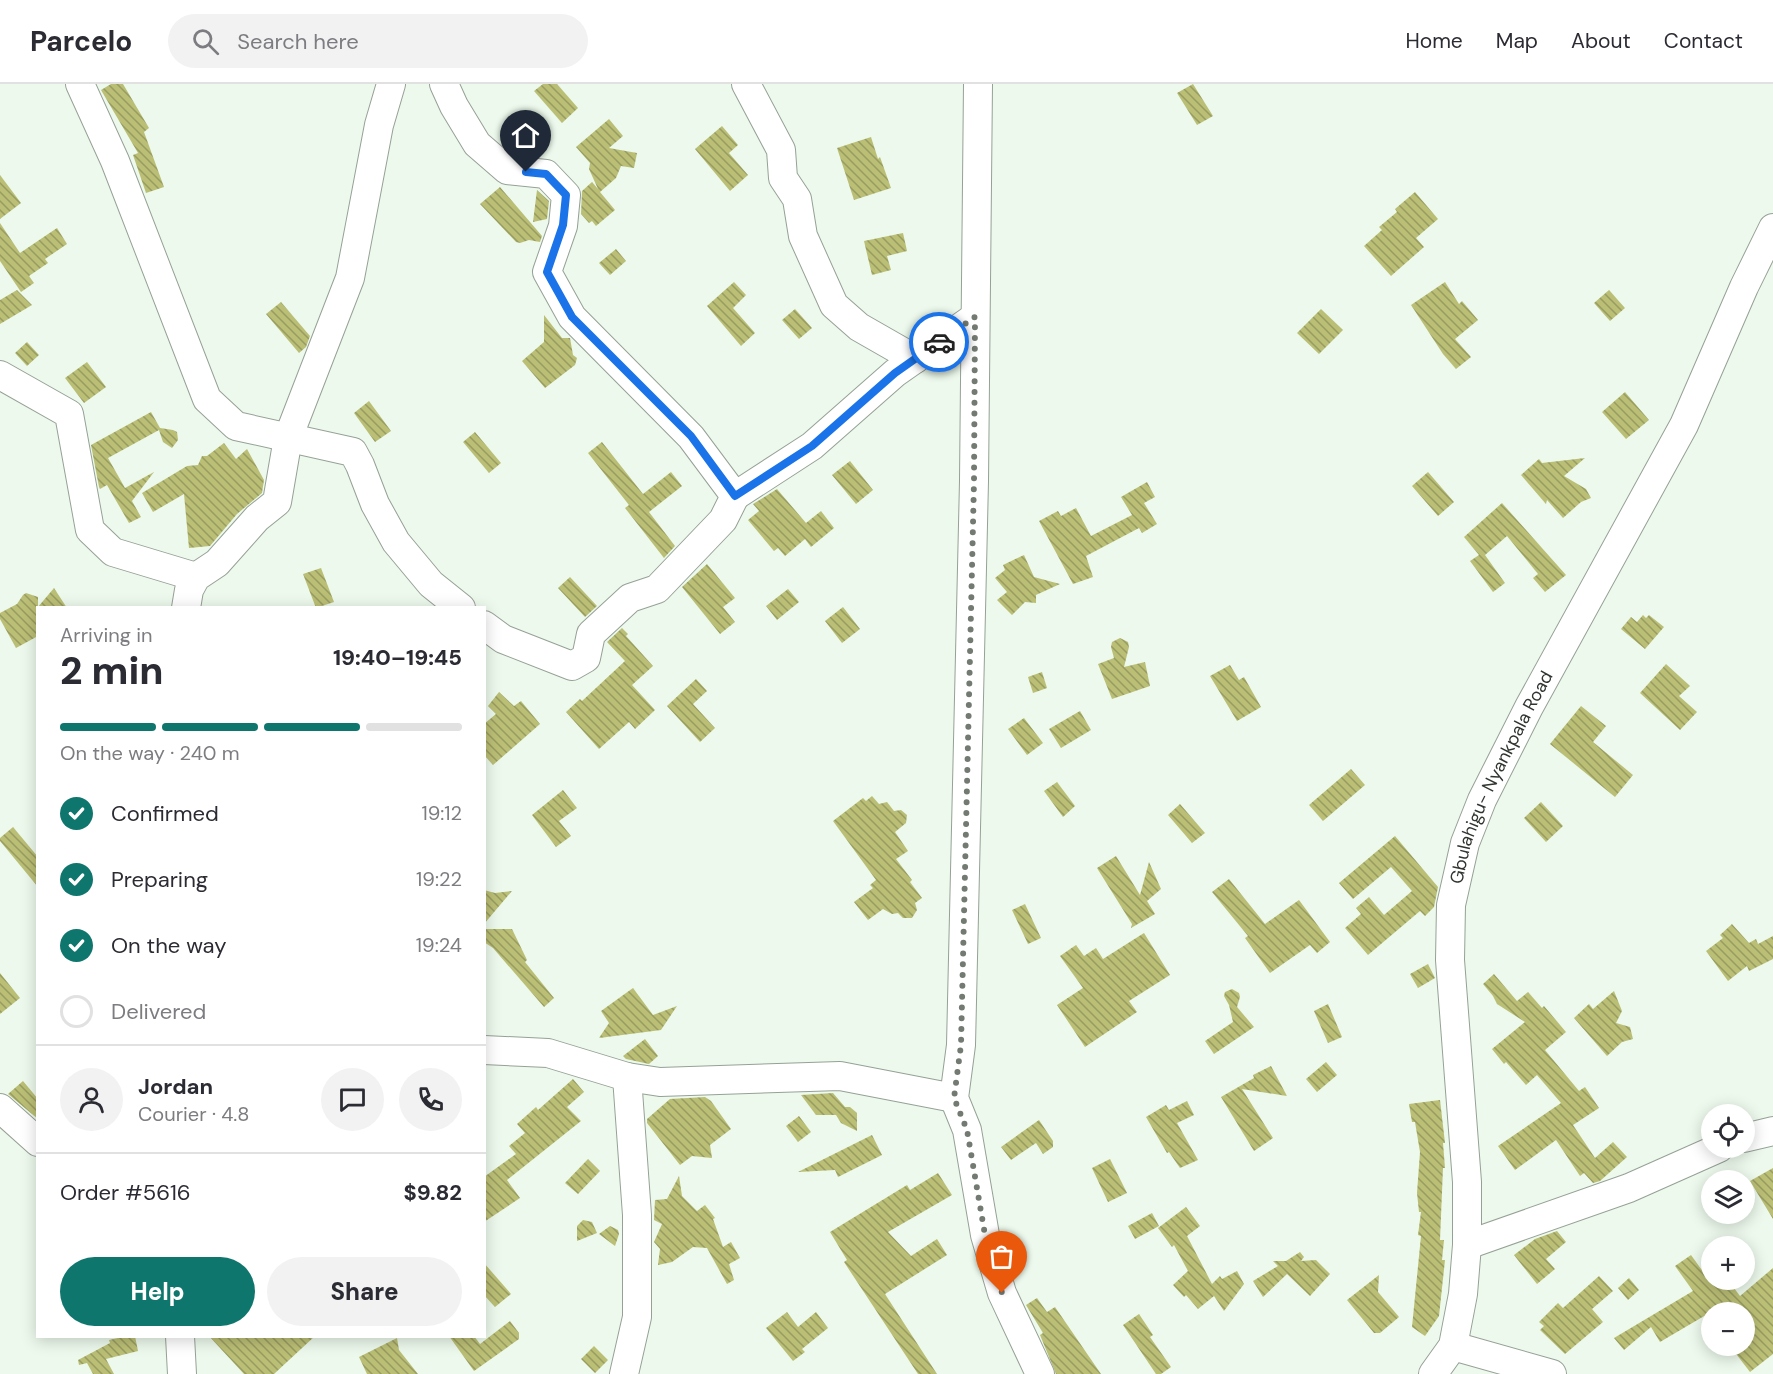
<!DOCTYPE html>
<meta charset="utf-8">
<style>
:root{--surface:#fff;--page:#f2f2f3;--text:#2b2b33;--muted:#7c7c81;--line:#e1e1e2;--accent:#0f766e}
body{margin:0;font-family:"DM Sans",sans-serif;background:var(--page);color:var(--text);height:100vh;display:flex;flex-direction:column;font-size:22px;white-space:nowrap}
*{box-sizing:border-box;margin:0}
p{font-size:20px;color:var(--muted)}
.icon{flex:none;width:33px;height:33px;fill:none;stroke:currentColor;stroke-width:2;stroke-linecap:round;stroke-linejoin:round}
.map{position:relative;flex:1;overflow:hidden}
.side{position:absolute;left:36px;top:522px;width:450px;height:732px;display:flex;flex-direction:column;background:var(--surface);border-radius:0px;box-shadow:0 3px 15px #0003}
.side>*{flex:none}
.fabs{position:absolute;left:1701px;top:1020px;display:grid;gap:12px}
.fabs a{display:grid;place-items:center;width:54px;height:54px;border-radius:50%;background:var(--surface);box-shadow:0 3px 15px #0003;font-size:30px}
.pin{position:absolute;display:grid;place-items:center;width:51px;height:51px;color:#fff;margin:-62px -26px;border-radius:50% 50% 50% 0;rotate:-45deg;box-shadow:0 0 6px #0007}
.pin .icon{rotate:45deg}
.courier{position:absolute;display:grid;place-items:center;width:60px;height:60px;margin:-30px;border:4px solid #1a73e8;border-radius:50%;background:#fff;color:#222;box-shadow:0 2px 8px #0007}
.head em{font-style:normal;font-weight:800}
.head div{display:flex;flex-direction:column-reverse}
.head{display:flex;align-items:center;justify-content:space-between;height:102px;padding:0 24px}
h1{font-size:39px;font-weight:800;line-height:45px}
.bar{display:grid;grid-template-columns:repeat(4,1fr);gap:9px 6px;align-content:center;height:72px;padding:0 24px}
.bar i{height:8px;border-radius:4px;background:var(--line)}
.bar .on{background:var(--accent)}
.bar p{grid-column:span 4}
.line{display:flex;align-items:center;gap:15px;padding:0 24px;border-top:2px solid var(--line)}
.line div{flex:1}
.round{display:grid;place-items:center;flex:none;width:63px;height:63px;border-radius:32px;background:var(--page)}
ol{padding:0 24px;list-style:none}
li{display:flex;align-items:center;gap:18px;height:66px}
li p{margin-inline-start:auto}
li .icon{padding:6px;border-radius:50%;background:var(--accent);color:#fff;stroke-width:4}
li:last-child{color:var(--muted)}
li i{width:33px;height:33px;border:3px solid var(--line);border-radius:50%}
.primary-button{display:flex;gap:12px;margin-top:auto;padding:12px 24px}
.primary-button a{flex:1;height:69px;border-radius:36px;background:var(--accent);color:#fff;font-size:24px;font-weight:800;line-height:69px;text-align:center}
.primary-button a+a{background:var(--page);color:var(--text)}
header{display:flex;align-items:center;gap:36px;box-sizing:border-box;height:84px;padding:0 30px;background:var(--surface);border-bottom:2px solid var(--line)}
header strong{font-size:28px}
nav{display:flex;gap:33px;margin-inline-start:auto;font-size:21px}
.search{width:420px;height:54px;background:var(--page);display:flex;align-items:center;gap:15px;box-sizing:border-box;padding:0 21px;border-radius:33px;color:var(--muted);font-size:22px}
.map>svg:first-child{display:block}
.building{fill:url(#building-back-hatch)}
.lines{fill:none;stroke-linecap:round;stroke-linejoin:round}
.minor-casing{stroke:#96a196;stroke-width:30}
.minor{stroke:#fff;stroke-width:28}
.done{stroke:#727a72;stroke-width:6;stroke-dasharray:0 10.8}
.route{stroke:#1a73e8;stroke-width:8}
.labels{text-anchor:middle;stroke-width:4.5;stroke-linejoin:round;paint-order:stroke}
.street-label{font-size:18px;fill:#303530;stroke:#fff}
</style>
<header>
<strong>Parcelo</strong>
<div class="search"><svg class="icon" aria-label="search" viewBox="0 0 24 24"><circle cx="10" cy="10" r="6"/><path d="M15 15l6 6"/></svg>Search here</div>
<nav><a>Home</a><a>Map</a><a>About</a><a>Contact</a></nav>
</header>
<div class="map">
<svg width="1773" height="1290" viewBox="0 0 1773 1290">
<defs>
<pattern id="building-back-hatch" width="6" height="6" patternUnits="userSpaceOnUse" patternTransform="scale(1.5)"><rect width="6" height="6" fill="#bbbf75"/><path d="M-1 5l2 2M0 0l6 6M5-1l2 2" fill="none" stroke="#989c60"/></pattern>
</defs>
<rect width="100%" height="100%" fill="#ecf9ec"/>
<path class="building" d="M 111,0 L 123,0 L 149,44 L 144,48 L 164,103 L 146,109 L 133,71 L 138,69 L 101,6 Z
M 543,0 L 557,0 L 578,24 L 562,39 L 534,7 Z
M 1193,0 L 1213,32 L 1197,41 L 1177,9 Z
M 609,35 L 623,52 L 609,64 L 637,69 L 634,84 L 621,82 L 616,94 L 600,108 L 615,126 L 596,142 L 592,137 L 589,139 L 581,130 L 582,107 L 592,98 L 598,105 L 589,85 L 590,79 L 576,63 Z
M 722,42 L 738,61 L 729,69 L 748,91 L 730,107 L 695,65 Z
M 871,53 L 878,75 L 880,73 L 891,104 L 854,116 L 837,64 Z
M 0,91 L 21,119 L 0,135 Z
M 500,103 L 542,152 L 540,158 L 529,156 L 520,159 L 516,158 L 480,120 Z
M 537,106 L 549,117 L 547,135 L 533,138 Z
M 1415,108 L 1438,135 L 1416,154 L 1424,163 L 1391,192 L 1364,162 L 1382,146 L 1379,143 L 1397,128 L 1395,125 Z
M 0,139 L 20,169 L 57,144 L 67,160 L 45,175 L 48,179 L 29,192 L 34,199 L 21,208 L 0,177 Z
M 903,149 L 907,167 L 887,172 L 891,186 L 872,191 L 864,157 Z
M 616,165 L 626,177 L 610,191 L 599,179 Z
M 734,198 L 746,211 L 733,224 L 755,249 L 741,262 L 707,222 Z
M 1445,198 L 1459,220 L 1462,217 L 1478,236 L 1455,255 L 1471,273 L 1456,285 L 1443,270 L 1411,221 Z
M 17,206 L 32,221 L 0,240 L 0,216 Z
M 1609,206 L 1625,224 L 1610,237 L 1594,219 Z
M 281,218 L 310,252 L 306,263 L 299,269 L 266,230 Z
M 795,225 L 812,244 L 799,255 L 782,236 Z
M 1321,225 L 1343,246 L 1319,270 L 1297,249 Z
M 544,231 L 562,254 L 570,254 L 573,271 L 577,274 L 575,281 L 545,304 L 522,277 L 544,258 Z
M 27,258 L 39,271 L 27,282 L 15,269 Z
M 87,278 L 106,303 L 84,319 L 65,294 Z
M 1625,308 L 1649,336 L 1626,355 L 1602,328 Z
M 369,317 L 391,347 L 375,358 L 354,329 Z
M 151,328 L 160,344 L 173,346 L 177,348 L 178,356 L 172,364 L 163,358 L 159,346 L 108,374 L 125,404 L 154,388 L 132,417 L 141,433 L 129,439 L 107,401 L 100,405 L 99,403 L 91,361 Z
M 475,348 L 501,379 L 489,389 L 463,358 Z
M 602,358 L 643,410 L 671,388 L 682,402 L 649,428 L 675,462 L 664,474 L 625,424 L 629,421 L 588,369 Z
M 224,359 L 236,375 L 247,365 L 264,396 L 262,409 L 237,430 L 210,462 L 189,464 L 184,410 L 153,428 L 142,409 L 187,382 L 198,381 L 202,372 L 207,372 Z
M 1585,374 L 1564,392 L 1586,405 L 1591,414 L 1581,418 L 1563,434 L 1547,416 L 1546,420 L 1521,391 L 1539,375 L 1542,379 Z
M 850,377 L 873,406 L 856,420 L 832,391 Z
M 1428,388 L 1454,418 L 1438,432 L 1412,402 Z
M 1147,398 L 1155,413 L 1144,419 L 1157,440 L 1142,449 L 1139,444 L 1086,472 L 1093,493 L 1073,500 L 1039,437 L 1058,427 L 1061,432 L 1076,424 L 1091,452 L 1132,431 L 1121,413 Z
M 777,405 L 806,439 L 821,427 L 834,444 L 811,463 L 805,455 L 785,472 L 778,464 L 774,467 L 748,436 L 759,427 L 753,420 Z
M 1502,419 L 1566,491 L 1545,508 L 1533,494 L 1538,490 L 1507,452 L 1485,471 L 1505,499 L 1493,508 L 1470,477 L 1479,471 L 1464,453 Z
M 1024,471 L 1034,493 L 1060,500 L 1036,511 L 1036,519 L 1025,518 L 1012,531 L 997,516 L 1007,508 L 995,494 L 1005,486 L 1003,481 Z
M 707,480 L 735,514 L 723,523 L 735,538 L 720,550 L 682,503 Z
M 321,484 L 334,518 L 316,524 L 303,490 Z
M 570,493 L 597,522 L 585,533 L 558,504 Z
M 54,504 L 67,524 L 38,524 L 38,552 L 16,564 L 0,535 L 0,529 L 17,520 L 23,511 L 26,509 L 38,513 L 38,523 Z
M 788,505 L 799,518 L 777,536 L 766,522 Z
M 843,523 L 860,545 L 842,559 L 825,537 Z
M 1643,531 L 1646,534 L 1649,531 L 1664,543 L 1645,565 L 1621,545 L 1631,533 L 1637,538 Z
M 622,544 L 628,550 L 626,552 L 653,582 L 632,601 L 655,626 L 635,645 L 629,638 L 599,665 L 566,628 L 580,615 L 582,617 L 625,577 L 607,558 Z
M 1120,554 L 1128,558 L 1129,563 L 1124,583 L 1145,578 L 1150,602 L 1112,615 L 1098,580 L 1114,574 L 1111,563 L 1112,558 Z
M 1666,580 L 1690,602 L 1679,612 L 1697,628 L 1680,646 L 1640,609 Z
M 1230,581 L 1239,596 L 1244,593 L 1261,623 L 1237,637 L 1210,592 Z
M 1042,588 L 1047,604 L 1033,609 L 1028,593 Z
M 696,595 L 707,607 L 693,620 L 715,644 L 700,658 L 667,622 Z
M 499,608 L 514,622 L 521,617 L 540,640 L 493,681 L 484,671 L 484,640 L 496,630 L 488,622 Z
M 1581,622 L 1606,642 L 1593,658 L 1633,691 L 1615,713 L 1550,660 Z
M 1080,627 L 1091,646 L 1061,664 L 1049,645 Z
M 1024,634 L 1043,659 L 1027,671 L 1008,645 Z
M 1351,685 L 1365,701 L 1323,737 L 1309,721 Z
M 1057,698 L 1075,722 L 1063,733 L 1044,707 Z
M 563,706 L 577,724 L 559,737 L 571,752 L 556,763 L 532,731 Z
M 872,712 L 879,720 L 887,718 L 894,727 L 901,726 L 907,731 L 906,739 L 895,748 L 908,767 L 896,775 L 912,796 L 910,798 L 922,814 L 915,819 L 917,826 L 912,834 L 903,834 L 898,829 L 892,830 L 883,825 L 868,836 L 854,818 L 873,804 L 870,801 L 876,796 L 833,737 L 863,714 L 866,717 Z
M 1541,718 L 1563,742 L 1546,758 L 1524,734 Z
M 1180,720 L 1205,749 L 1192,759 L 1168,731 Z
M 13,743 L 38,773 L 38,803 L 0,757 L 0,754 Z
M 1395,752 L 1438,803 L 1434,823 L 1425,832 L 1420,827 L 1368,871 L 1345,844 L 1361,830 L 1356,824 L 1369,813 L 1384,831 L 1412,807 L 1391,783 L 1353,815 L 1339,799 Z
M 1116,772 L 1140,811 L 1149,778 L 1161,805 L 1147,817 L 1155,830 L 1131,844 L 1132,840 L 1097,784 Z
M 1229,795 L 1265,840 L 1299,816 L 1330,858 L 1317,869 L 1310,861 L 1270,889 L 1245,854 L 1248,852 L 1212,808 Z
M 484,806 L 495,809 L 512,807 L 484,840 Z
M 1025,820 L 1041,854 L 1028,860 L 1012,826 Z
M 1732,840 L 1749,859 L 1756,855 L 1758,860 L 1773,852 L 1773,875 L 1749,887 L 1747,882 L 1728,897 L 1706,867 L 1723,854 L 1720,851 Z
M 484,845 L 512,845 L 527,876 L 525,878 L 554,914 L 544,923 L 493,864 L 484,858 Z
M 1144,849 L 1170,891 L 1129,917 L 1137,928 L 1085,963 L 1057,921 L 1083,904 L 1060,872 L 1076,861 L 1084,872 L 1096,864 L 1103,875 Z
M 1428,880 L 1435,894 L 1418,904 L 1410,890 Z
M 0,889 L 20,914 L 0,930 Z
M 1494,890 L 1517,917 L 1528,908 L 1542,924 L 1544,922 L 1566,948 L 1545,966 L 1579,1007 L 1585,1003 L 1599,1024 L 1573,1041 L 1595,1074 L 1613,1058 L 1627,1073 L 1600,1097 L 1593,1099 L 1584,1089 L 1580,1092 L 1556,1056 L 1515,1086 L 1498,1062 L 1561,1019 L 1537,991 L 1526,1001 L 1506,978 L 1504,980 L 1492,965 L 1525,938 L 1497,920 L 1493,912 L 1483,900 Z
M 633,904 L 653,931 L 677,922 L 661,946 L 599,954 L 609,939 L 601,927 Z
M 1232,905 L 1239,909 L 1240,913 L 1237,923 L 1254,943 L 1214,970 L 1205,957 L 1233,938 L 1229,921 L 1224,912 L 1225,908 Z
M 1614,907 L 1622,927 L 1616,939 L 1630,943 L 1633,955 L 1622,958 L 1607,972 L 1574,934 L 1589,920 L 1593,925 Z
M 1328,920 L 1342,953 L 1328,959 L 1314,927 Z
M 645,955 L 658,972 L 649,980 L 626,975 L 623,972 Z
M 1326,978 L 1337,991 L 1317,1008 L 1306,995 Z
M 1271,982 L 1287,1012 L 1242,1005 L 1273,1054 L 1254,1067 L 1221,1013 L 1254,994 L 1253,991 Z
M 573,995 L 584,1008 L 567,1023 L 581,1037 L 507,1096 L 520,1114 L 484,1138 L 484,1093 L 516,1070 L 509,1062 L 525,1049 L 517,1040 L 536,1023 L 538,1026 Z
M 23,997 L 38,1015 L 38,1035 L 8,1010 Z
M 833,1009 L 845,1023 L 850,1023 L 857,1029 L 857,1047 L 841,1039 L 836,1031 L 816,1031 L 801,1011 Z
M 705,1013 L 711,1017 L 731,1045 L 710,1061 L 712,1074 L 692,1072 L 680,1081 L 647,1039 L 647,1035 L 670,1015 Z
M 1440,1016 L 1445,1059 L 1443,1059 L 1445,1084 L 1443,1084 L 1440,1156 L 1444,1156 L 1442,1176 L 1445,1176 L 1439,1232 L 1425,1252 L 1412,1243 L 1421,1152 L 1418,1151 L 1421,1128 L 1419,1128 L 1417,1109 L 1420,1068 L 1415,1038 L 1412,1038 L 1409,1020 Z
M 1187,1017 L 1194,1031 L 1177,1039 L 1198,1076 L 1180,1084 L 1169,1068 L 1167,1069 L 1146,1033 L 1166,1021 L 1169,1026 Z
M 799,1032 L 811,1048 L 798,1058 L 786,1042 Z
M 1039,1036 L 1053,1057 L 1053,1063 L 1043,1070 L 1036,1059 L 1011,1076 L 1001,1063 Z
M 872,1051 L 882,1071 L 838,1093 L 835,1086 L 798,1088 Z
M 588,1075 L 600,1087 L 578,1110 L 565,1099 Z
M 1110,1075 L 1127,1109 L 1108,1118 L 1092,1084 Z
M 1773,1084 L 1773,1135 L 1750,1097 Z
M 938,1089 L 952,1111 L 888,1148 L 911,1172 L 937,1155 L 947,1171 L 885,1210 L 937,1290 L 918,1290 L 844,1178 L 847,1176 L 830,1148 L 907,1101 L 910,1106 Z
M 679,1092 L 682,1112 L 697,1127 L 705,1121 L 715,1134 L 713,1135 L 723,1163 L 731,1158 L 740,1174 L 729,1180 L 734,1196 L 727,1200 L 707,1164 L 693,1163 L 672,1178 L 658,1181 L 660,1165 L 654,1158 L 662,1140 L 654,1136 L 655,1116 L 667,1115 Z
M 1186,1123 L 1200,1142 L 1187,1152 L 1212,1200 L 1220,1192 L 1222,1195 L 1237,1187 L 1244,1200 L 1224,1227 L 1214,1212 L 1198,1225 L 1186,1211 L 1184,1213 L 1173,1201 L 1188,1187 L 1174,1161 L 1172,1163 L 1158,1144 Z
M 1152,1129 L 1159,1142 L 1135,1155 L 1128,1142 Z
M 583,1136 L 592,1138 L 597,1149 L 577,1157 L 577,1142 Z
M 610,1142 L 618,1146 L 619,1150 L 615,1162 L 599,1150 Z
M 1557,1147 L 1566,1158 L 1546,1175 L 1555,1185 L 1537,1200 L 1514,1171 L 1535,1155 Z
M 1300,1168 L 1304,1173 L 1301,1177 L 1316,1176 L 1330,1190 L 1310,1212 L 1287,1190 L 1263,1213 L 1253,1197 L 1278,1182 L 1273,1177 L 1286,1177 Z
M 1691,1171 L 1709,1196 L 1728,1196 L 1740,1212 L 1773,1184 L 1773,1270 L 1750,1288 L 1730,1262 L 1744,1262 L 1744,1228 L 1711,1228 L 1660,1258 L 1651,1243 L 1624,1266 L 1614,1254 L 1693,1207 L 1675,1182 Z
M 484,1179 L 511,1210 L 495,1223 L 484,1211 Z
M 1379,1191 L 1378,1208 L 1399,1233 L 1380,1249 L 1374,1249 L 1347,1216 Z
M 1599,1192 L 1613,1207 L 1592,1225 L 1603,1238 L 1565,1270 L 1540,1246 L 1544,1242 L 1539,1238 L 1558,1219 L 1563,1224 Z
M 1629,1194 L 1639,1206 L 1628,1216 L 1618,1204 Z
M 1037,1214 L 1047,1228 L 1055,1223 L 1101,1290 L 1056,1290 L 1040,1251 L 1043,1249 L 1026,1221 Z
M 787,1228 L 798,1243 L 816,1228 L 828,1244 L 802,1265 L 805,1268 L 793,1277 L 766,1244 Z
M 1139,1230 L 1153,1251 L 1150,1253 L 1171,1283 L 1161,1290 L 1156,1290 L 1123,1241 Z
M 510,1237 L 519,1249 L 519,1255 L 474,1287 L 449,1252 L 474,1252 L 480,1260 Z
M 127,1252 L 135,1252 L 138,1267 L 106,1275 L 114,1290 L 93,1290 L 87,1279 L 79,1281 L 78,1276 L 110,1259 L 109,1256 Z
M 209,1252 L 315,1252 L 274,1290 L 244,1290 Z
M 397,1254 L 399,1266 L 418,1290 L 367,1290 L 359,1273 Z
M 594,1262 L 608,1276 L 595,1289 L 581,1275 Z"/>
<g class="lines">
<defs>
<g id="minor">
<path d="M 80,0 L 115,77 L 207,315 L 236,342 L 353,368 L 360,381 L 375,420 L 396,458 L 431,500 L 461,524"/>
<path d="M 444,0 L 454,22 L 477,60 L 507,86 L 546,90 L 566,111 L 563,142 L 547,188 L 572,233 L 691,353 L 735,412 L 723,436 L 657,505 L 630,514 L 591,550 L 586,574 L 572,582 L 503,555 L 484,541"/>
<path d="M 746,0 L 781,66 L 783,94 L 797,115 L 803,152 L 834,221 L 859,243 L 915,275"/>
<path d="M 978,0 L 974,397 L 961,961 L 954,1014 L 967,1046 L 985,1151 L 1002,1209 L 1040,1290"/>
<path d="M 0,291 L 69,330 L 90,446 L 113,468 L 196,493"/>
<path d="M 735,412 L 812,362 L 895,289 L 975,233"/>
<path d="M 186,524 L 189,506 L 196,493 L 217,479 L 257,434 L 277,418 L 288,354 L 350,194 L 379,41 L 391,0"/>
<path d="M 484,966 L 548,969 L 627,993 L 660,998 L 840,992 L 954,1014"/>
<path d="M 0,1024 L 38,1058"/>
<path d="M 1744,1054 L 1773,1047"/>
<path d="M 1467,1161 L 1629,1104 L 1719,1064"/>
<path d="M 180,1252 L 182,1290"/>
<path d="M 1453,1262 L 1552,1290"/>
<path d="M 624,1290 L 637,1233 L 637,1131 L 627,993"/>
<path id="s1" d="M 1433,1290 L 1453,1262 L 1463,1210 L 1467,1161 L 1467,1098 L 1450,876 L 1451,821 L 1465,759 L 1482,716 L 1529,623 L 1684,341 L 1744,203 L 1773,144"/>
</g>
</defs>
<use href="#minor" class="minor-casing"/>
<use href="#minor" class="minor"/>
</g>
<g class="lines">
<path class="done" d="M 939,258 L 975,233 L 974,397 L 961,961 L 954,1014 L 967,1046 L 985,1151 L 1002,1209"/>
<path class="route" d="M 526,88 L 546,90 L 566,111 L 563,141 L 547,188 L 572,233 L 691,352 L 735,412 L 812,362 L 895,289 L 939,258"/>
</g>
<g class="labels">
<g class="street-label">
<text dy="6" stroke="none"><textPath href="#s1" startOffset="615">Gbulahigu- Nyankpala Road</textPath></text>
</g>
</g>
</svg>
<div class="fabs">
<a><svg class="icon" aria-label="locate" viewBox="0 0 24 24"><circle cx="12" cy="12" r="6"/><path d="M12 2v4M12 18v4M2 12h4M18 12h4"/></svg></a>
<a><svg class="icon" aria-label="layers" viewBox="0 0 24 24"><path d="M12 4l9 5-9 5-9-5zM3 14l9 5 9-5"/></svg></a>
<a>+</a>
<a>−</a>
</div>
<div class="pin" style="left:1002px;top:1209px;background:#ea580c"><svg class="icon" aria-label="bag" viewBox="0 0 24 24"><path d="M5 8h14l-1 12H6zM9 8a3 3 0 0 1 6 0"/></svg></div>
<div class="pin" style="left:526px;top:88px;background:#1f2937"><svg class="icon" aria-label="home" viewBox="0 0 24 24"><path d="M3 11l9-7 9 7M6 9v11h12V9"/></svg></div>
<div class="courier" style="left:939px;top:258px"><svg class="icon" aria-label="car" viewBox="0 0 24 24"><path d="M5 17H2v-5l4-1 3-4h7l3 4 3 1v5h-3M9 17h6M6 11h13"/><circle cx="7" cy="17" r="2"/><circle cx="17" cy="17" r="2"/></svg></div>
<section class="side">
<div class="head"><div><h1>2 min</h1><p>Arriving in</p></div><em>19:40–19:45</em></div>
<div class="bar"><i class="on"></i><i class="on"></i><i class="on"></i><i></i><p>On the way · 240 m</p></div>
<ol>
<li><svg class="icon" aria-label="check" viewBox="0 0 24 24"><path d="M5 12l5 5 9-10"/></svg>Confirmed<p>19:12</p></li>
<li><svg class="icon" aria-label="check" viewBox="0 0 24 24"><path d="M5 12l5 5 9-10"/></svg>Preparing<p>19:22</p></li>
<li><svg class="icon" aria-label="check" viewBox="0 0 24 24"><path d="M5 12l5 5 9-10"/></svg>On the way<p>19:24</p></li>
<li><i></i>Delivered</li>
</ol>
<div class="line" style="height:108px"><a class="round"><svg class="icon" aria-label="person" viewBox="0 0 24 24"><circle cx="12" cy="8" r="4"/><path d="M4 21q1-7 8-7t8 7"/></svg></a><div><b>Jordan</b><p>Courier · 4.8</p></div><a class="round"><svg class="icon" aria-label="chat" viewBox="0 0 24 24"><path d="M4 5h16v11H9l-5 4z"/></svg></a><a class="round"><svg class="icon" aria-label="phone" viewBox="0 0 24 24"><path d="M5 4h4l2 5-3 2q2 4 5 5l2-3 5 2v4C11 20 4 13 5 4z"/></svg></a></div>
<div class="line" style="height:78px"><div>Order #5616</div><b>$9.82</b></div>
<div class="primary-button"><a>Help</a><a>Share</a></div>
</section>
</div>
